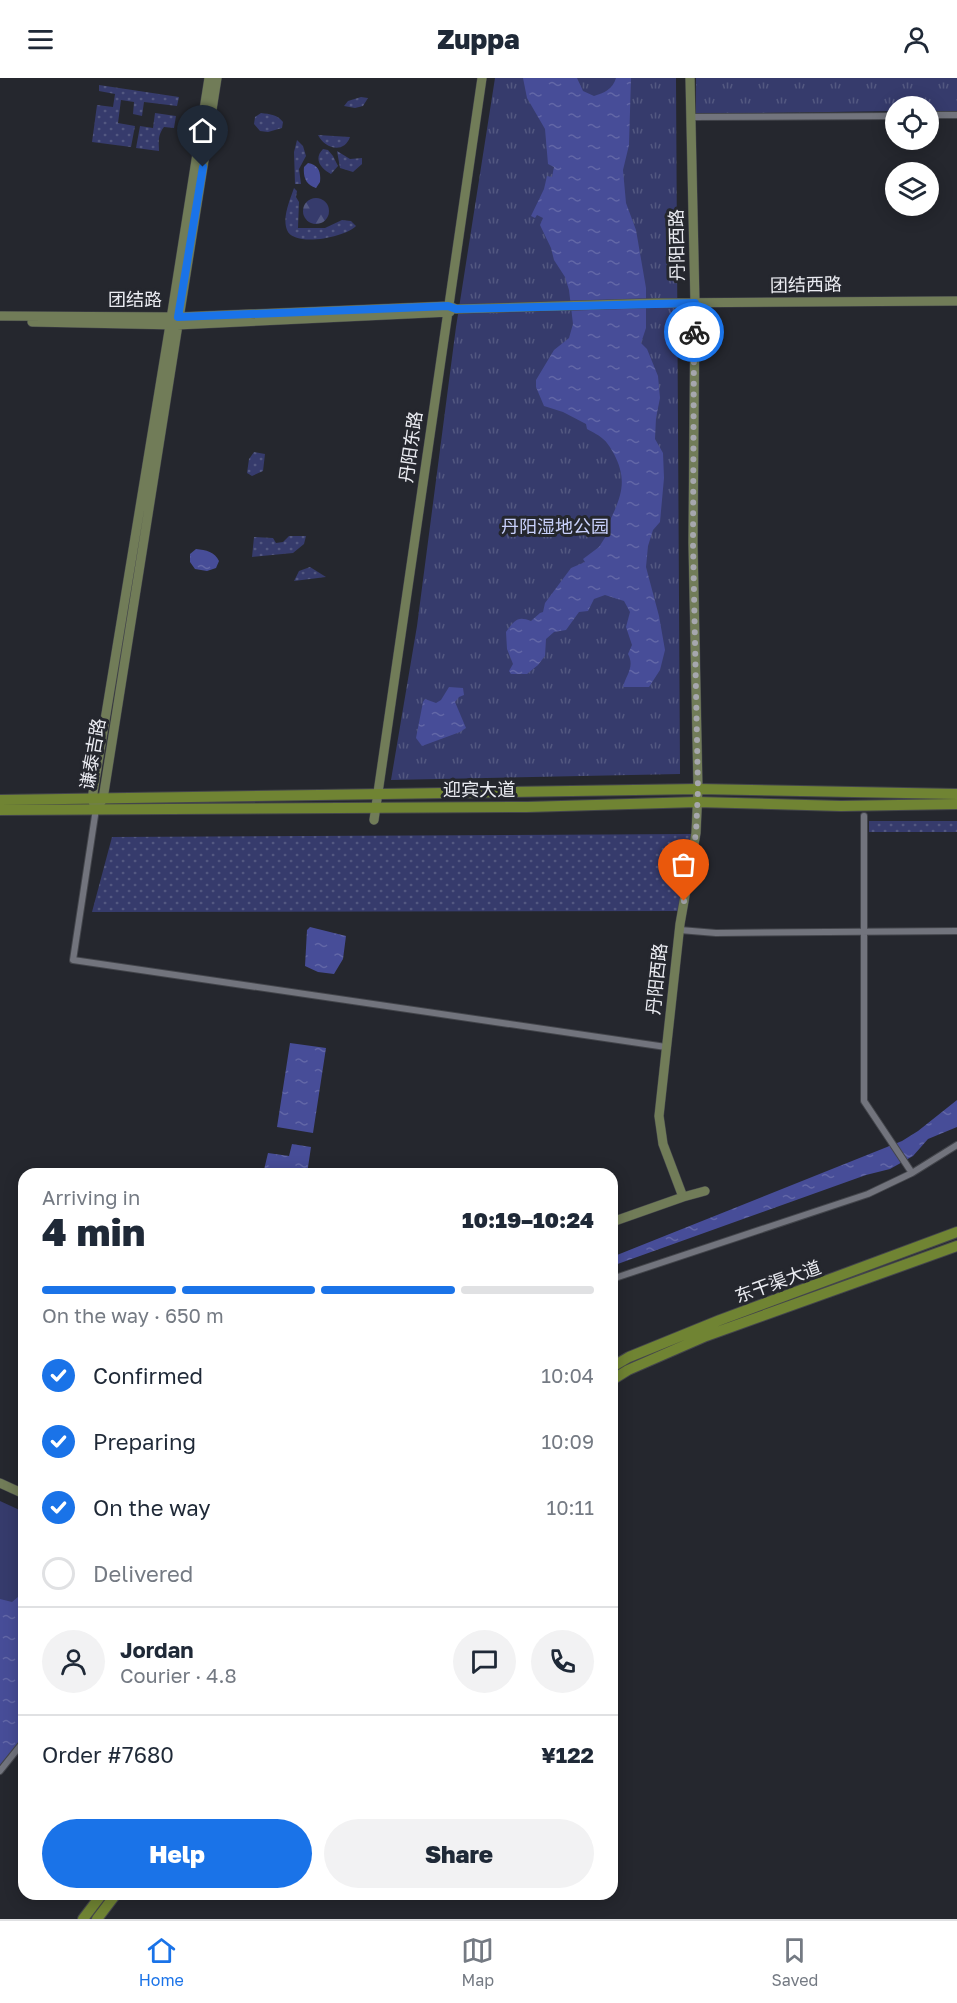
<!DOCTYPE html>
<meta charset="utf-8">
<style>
:root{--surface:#fff;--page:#f2f2f3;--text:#1f2937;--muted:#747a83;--line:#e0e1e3;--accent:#1a73e8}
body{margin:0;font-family:"Golos Text","Noto Sans SC",sans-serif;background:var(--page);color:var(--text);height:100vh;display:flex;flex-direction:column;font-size:22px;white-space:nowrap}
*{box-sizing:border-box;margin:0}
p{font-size:20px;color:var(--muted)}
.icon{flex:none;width:33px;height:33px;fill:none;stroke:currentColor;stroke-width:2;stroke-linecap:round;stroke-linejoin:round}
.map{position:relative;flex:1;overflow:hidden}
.details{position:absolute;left:18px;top:1090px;width:600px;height:732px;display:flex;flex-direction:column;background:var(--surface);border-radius:18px;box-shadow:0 3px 15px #0003}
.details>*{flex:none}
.tools{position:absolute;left:885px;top:18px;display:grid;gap:12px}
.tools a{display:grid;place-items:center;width:54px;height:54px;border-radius:50%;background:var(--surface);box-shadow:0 3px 15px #0003;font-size:30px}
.pin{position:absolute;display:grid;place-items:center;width:51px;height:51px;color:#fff;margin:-62px -26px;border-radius:50% 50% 50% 0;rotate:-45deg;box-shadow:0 0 6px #0007}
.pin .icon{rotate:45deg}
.courier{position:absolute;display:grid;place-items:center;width:60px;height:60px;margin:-30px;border:4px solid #1a73e8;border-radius:50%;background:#fff;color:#222;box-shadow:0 2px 8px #0007}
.overview em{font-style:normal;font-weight:800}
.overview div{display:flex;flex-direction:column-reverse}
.overview{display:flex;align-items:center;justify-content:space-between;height:102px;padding:0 24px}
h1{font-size:39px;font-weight:800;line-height:45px}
.bar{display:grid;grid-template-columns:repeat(4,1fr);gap:9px 6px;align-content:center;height:72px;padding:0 24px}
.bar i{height:8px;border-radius:4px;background:var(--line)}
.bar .selected{background:var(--accent)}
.bar p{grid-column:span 4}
.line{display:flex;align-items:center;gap:15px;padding:0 24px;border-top:2px solid var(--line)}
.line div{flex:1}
.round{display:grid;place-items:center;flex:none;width:63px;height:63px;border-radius:32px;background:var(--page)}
ol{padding:0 24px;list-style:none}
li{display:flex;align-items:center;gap:18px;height:66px}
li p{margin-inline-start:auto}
li .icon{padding:6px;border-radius:50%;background:var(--accent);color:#fff;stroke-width:4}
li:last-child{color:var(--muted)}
li i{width:33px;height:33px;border:3px solid var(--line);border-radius:50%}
.primary-button{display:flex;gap:12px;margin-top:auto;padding:12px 24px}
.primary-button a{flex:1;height:69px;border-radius:36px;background:var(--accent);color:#fff;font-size:24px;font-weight:800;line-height:69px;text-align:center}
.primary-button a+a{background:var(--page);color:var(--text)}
header{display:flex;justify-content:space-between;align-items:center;height:78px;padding:0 24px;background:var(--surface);font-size:27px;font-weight:800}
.tab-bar{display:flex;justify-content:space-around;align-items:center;height:84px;border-top:2px solid var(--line);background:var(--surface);font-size:16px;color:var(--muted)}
.tab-bar a{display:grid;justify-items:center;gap:3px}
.tab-bar .selected{color:var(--accent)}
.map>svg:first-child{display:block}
.grass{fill:url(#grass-dots)}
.forest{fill:url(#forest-firs)}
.park{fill:url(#park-tufts)}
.garden{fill:#363b6c}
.water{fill:url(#water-ripples)}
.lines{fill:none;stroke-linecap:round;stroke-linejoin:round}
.street-casing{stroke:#43454b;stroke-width:8}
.secondary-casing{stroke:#43454b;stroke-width:10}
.primary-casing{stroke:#43454b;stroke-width:12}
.street{stroke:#72747d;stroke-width:6}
.secondary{stroke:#717c58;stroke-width:9}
.primary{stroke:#708433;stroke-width:10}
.done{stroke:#a6a7ad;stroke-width:6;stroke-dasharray:0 10.8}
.route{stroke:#1a73e8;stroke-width:8}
.labels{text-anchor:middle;stroke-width:6;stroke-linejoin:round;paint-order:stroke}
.street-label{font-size:18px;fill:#ebecf2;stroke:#25272e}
.park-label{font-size:18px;fill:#c9d1fc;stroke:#25272e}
</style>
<header><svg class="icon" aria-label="menu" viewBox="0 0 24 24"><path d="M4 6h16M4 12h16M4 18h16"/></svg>Zuppa<svg class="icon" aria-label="person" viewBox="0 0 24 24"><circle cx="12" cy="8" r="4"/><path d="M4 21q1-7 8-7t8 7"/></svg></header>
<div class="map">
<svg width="957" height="1841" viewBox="0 0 957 1841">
<defs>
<pattern id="grass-dots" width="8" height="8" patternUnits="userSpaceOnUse" patternTransform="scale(1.5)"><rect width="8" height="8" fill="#363b6c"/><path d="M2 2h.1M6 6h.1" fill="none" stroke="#535881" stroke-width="1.8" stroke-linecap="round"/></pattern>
<pattern id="forest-firs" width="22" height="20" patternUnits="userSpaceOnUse" patternTransform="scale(1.5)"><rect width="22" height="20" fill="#363b6c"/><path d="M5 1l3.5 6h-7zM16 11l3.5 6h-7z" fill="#535881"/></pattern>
<pattern id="park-tufts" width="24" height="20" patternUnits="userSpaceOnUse" patternTransform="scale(1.5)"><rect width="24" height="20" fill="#363b6c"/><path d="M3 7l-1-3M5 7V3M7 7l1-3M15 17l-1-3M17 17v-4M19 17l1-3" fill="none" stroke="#535881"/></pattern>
<pattern id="water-ripples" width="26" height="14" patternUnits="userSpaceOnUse" patternTransform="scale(1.5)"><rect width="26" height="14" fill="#474d98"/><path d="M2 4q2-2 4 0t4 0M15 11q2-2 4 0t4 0" fill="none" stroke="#6267a7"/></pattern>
</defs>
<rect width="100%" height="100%" fill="#25272e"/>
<path class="grass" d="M 99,7 L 179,19 L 177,28 L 144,24 L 142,38 L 133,36 L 134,24 L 121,22 L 118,45 L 135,48 L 131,69 L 92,64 L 97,27 L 113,29 L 115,16 L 99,13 Z
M 361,19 L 368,20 L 363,28 L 355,30 L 344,28 L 348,23 Z
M 155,35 L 176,38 L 174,50 L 164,49 C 157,58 159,65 159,73 L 136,70 L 140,48 L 153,50 Z
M 261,35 C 270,36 278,37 283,44 L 282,50 L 268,54 L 260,53 L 254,46 L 255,39 Z
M 318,57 L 350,59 C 344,76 325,71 318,57 Z
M 297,62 L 303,68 L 306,78 L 299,91 L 301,106 L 295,106 L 294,74 Z
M 323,71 L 328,72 L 333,78 L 338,88 L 331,96 C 321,91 313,81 323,71 Z
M 337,73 L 350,81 L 362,80 L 362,86 L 353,94 L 340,90 Z
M 294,110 L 297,113 L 296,119 L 299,124 L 298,150 L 325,150 L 342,142 L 351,143 L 356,148 C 346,159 294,170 287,152 C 282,139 290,122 294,110 Z
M 254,374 L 265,376 L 263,393 L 252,398 L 247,395 L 249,381 Z
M 289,458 L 306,458 L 304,466 L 293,475 L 252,479 L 254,459 L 273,460 L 276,465 L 283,464 Z
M 310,489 L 326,499 L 294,503 L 299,493 Z
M 869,743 L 957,743 L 957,754 L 869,754 Z
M 692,756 L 678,833 L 92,834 L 112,759 Z"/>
<path class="forest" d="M303 133a13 13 0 1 1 26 0a13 13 0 1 1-26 0Z"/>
<path class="park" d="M 495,0 L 676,0 L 680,696 L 391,702 L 417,548 L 456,249 Z
M 696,0 L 957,0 L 957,33 L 929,33 L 928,28 L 896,28 L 895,33 L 696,36 Z"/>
<path class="garden" d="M 0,1423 L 24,1434 L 24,1654 L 0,1685 Z"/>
<path class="water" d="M 523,0 L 577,0 L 583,13 L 594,18 C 604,15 613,11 616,0 L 631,0 L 629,67 L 623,92 L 626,125 L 636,152 L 646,210 L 646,250 L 641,265 L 647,271 L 658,298 L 660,320 L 656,340 L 655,361 L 663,375 L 664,400 L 660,444 L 653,452 L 648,468 L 646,489 L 659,538 L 665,572 L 660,592 L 649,609 L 623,609 C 626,597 635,589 628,576 L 632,567 L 626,549 L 630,534 L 624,523 L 605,517 L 594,521 L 588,533 L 579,534 L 566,552 L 554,554 L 546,561 L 545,578 L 538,587 L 527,596 L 511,596 L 509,593 L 513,586 L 507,571 L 506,554 C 514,543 517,537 531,543 L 540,535 L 543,534 L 545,525 L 571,490 L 585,484 L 583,481 L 599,469 L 606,458 L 605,455 L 609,452 L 607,449 C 620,421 629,405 614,376 C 606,361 602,359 587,351 L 586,346 L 563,334 L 544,328 L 536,309 L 536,302 L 554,272 L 569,260 L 573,246 L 569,212 L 565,199 L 554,182 L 551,170 L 540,147 L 543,140 L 537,137 L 535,140 L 531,138 L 544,111 L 547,98 L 552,99 L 554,89 L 548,86 L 545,51 L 527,20 Z
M 308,85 C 319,87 321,94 320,104 L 316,110 C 306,107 303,99 304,89 Z
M 196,471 C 206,472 215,474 219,483 L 216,490 L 207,493 L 195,491 L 190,484 L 190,476 Z
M 449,609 L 463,610 L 464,617 L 459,619 L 455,624 L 466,650 L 460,654 L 422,668 L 416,660 L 423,624 L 425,621 L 436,625 L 441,622 Z
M 310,849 L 346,858 L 343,881 L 334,896 L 318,894 L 305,888 L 307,852 Z
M 290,965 L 326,970 L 313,1055 L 277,1049 Z
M 957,1022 L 957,1049 L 928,1061 L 913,1078 L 890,1091 L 866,1097 L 612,1188 L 612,1179 L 902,1063 L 918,1053 Z
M 292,1066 L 311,1069 L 307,1096 L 263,1096 L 268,1075 L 289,1078 Z
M 24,1514 L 24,1659 L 0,1688 L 0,1521 L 12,1524 Z"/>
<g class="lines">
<defs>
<path id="street" d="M 928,37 L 957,37
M 691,39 L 896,38
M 96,731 L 73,882 L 666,969
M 864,738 L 864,1023 L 912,1095
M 680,852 L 716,855 L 957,853
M 612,1201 L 868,1116 L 912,1095 L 957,1067
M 0,1693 L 24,1663"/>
<path id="secondary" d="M 0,238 L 178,239 L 449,228 L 456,231 L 656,225 L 957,223
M 32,244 L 177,247 L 450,234
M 94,726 L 92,721 L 170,247 L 209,0
M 96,731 L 103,721 L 217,0
M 374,742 L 482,0
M 683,1119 L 663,1066 L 659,1038 L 680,846 L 696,755 L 698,711 L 693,465 L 695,225 L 690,0
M 612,1144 L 683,1119 L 705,1113
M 0,1405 L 24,1416"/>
<path id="primary" d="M 0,722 L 698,711 L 957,716
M 0,732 L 527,729 L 697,724 L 841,728 L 957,726
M 612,1289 L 629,1279 L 720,1242 L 957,1154
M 612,1302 L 628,1292 L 706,1258 L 957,1168
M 83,1841 L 102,1816
M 97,1841 L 116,1816"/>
</defs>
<use href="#street" class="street-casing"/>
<use href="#secondary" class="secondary-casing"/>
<use href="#primary" class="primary-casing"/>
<use href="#street" class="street"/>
<use href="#secondary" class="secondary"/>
<use href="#primary" class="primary"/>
</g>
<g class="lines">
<path class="done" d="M 684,823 L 696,755 L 698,711 L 693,465 L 694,254"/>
<path class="route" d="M 203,89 L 178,239 L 448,228 L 456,231 L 695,225 L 694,254"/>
</g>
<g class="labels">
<g class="street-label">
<text transform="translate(677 167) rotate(-91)" y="6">丹阳西路</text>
<text transform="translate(806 207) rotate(-1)" y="6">团结西路</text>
<text x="135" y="228">团结路</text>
<text transform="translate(411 369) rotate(-82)" y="6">丹阳东路</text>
<text transform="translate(93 676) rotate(-80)" y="6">谦泰吉路</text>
<text x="479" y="718">迎宾大道</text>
<text transform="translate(657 901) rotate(-84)" y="6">丹阳西路</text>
<text transform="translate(778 1204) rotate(-20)" y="6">东干渠大道</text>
</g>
<g class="park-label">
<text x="555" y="455">丹阳湿地公园</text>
</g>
</g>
</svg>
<div class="tools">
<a><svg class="icon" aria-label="locate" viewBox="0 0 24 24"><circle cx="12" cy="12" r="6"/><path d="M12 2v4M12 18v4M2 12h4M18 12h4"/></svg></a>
<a><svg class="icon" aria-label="layers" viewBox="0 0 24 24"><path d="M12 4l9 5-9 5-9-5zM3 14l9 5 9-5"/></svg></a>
</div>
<div class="pin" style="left:684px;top:823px;background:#ea580c"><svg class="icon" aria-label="bag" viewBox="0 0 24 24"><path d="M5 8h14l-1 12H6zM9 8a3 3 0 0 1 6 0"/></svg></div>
<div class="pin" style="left:203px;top:89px;background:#1f2937"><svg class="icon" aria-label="home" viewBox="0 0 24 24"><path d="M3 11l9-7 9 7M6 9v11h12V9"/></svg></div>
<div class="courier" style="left:694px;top:254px"><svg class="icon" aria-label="bike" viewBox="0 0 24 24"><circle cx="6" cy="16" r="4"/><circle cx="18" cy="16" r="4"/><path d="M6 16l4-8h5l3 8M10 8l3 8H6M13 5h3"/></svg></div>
<section class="details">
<div class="overview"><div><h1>4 min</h1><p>Arriving in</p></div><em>10:19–10:24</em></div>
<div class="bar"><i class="selected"></i><i class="selected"></i><i class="selected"></i><i></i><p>On the way · 650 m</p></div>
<ol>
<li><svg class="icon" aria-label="check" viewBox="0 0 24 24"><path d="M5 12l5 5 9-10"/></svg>Confirmed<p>10:04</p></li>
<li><svg class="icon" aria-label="check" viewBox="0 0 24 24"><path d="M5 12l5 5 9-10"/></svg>Preparing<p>10:09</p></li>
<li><svg class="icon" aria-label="check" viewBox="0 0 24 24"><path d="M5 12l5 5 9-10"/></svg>On the way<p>10:11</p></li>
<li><i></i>Delivered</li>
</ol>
<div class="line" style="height:108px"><a class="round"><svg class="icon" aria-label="person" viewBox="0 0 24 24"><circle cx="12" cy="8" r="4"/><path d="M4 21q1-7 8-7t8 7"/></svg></a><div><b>Jordan</b><p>Courier · 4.8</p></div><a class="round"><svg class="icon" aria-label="chat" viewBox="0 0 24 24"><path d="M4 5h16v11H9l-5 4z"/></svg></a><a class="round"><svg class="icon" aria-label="phone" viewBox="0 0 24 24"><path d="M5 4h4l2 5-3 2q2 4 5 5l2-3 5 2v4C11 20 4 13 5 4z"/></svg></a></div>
<div class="line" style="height:78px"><div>Order #7680</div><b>¥122</b></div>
<div class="primary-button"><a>Help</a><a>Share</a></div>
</section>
</div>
<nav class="tab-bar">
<a class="selected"><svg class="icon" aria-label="home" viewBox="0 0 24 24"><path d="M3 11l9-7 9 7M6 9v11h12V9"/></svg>Home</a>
<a><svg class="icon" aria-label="map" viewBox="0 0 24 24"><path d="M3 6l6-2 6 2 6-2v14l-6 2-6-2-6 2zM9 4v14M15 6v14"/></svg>Map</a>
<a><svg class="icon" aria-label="saved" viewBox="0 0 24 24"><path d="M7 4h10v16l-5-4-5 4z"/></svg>Saved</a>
</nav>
